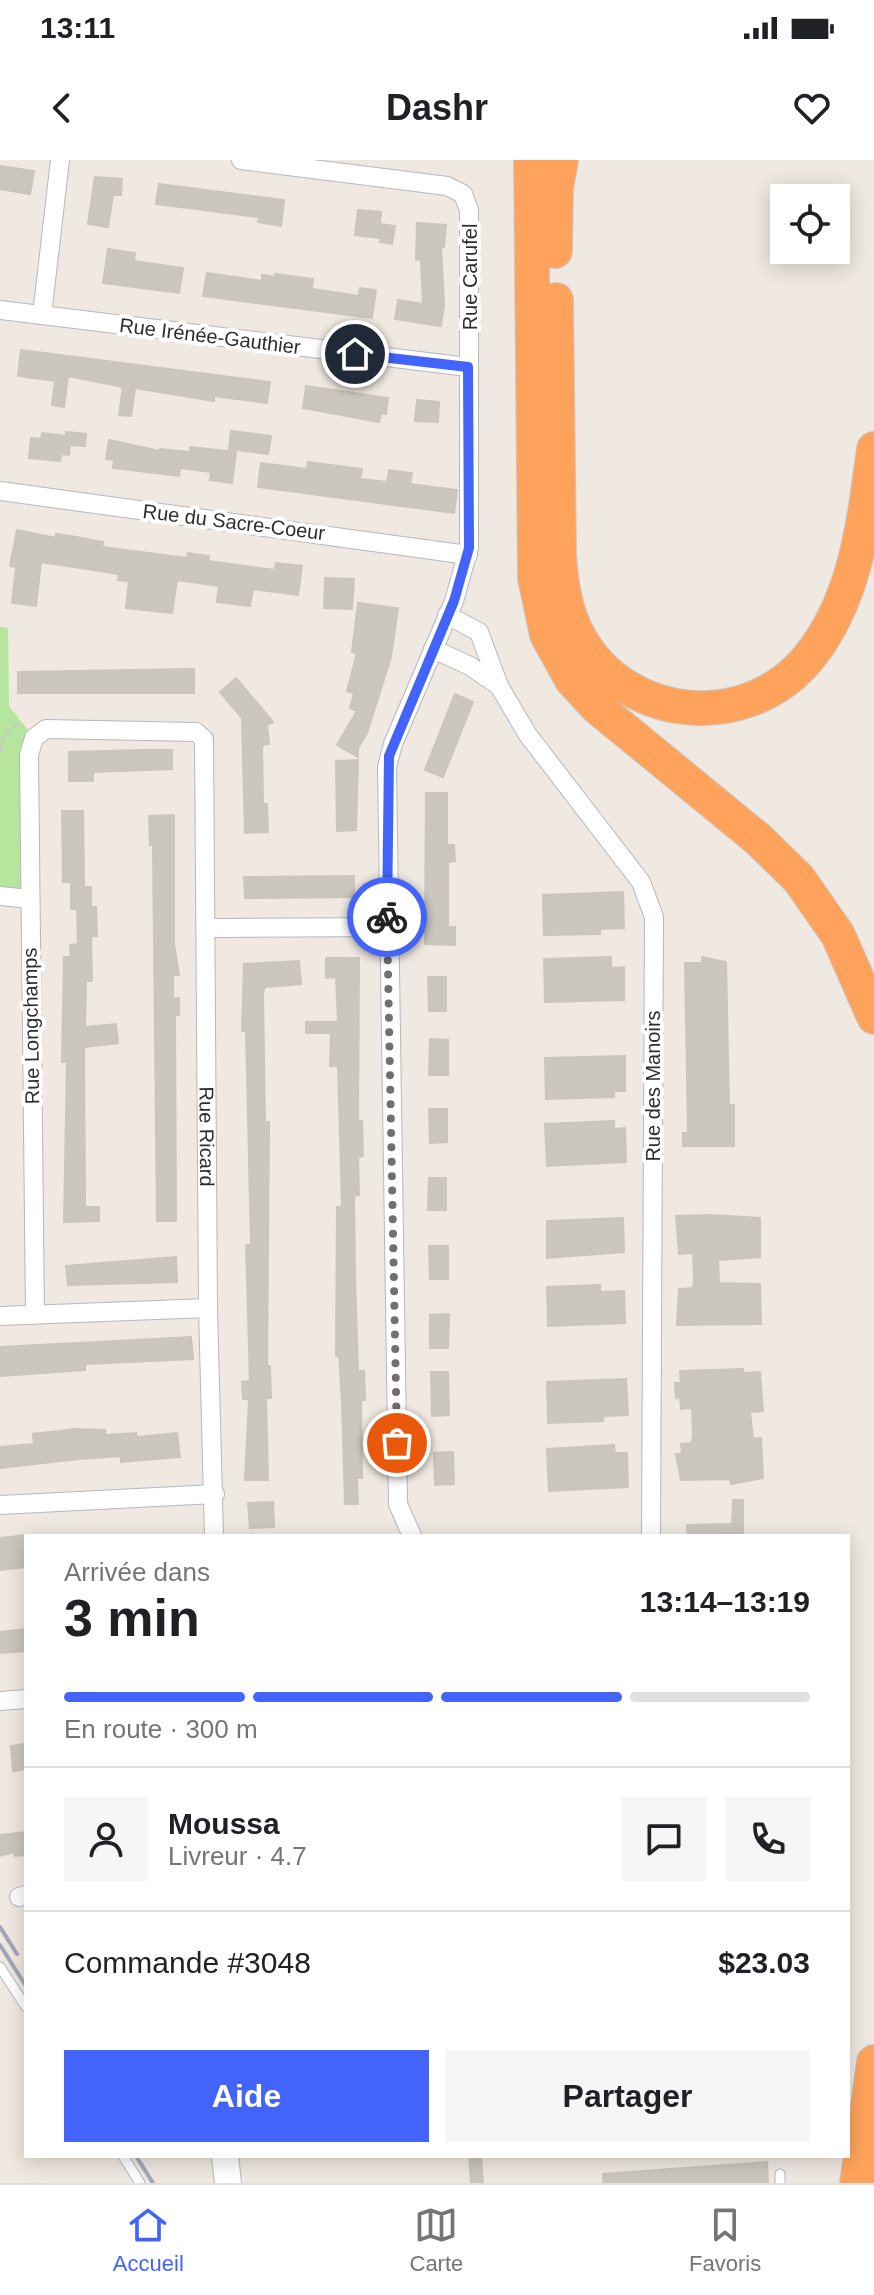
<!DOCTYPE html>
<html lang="fr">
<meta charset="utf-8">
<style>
:root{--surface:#fff;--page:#f6f6f6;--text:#202124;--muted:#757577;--line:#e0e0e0;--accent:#4264fb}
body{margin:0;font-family:Helvetica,sans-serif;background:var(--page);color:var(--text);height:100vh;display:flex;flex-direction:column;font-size:30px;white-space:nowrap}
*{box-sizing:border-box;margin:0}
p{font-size:26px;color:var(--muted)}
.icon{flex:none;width:44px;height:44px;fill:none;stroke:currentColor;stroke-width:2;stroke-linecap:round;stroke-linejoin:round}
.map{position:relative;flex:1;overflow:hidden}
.panel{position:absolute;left:24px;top:1374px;width:826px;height:624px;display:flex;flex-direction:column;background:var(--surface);border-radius:0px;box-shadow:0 4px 20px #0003}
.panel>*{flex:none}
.fabs{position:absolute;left:770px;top:24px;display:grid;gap:16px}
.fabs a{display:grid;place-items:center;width:80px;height:80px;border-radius:0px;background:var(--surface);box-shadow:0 4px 20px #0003;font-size:40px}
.pin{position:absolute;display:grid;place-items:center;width:68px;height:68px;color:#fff;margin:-34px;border:4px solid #fff;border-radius:50%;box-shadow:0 2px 8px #0007}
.courier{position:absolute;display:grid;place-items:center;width:80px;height:80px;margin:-40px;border:6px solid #4264fb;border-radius:50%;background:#fff;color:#222;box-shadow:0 2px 10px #0007}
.head em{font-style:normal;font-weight:800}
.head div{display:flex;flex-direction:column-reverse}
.head{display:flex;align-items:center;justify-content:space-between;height:136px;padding:0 40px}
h1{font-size:52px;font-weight:800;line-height:60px}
.bar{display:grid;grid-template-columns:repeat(4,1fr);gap:12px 8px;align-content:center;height:96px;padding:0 40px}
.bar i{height:10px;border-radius:6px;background:var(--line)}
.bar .on{background:var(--accent)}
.bar p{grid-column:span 4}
.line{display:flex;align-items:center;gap:20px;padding:0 40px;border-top:2px solid var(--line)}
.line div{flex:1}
.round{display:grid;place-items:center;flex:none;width:84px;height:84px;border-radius:0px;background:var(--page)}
.button{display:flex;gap:16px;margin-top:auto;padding:16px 40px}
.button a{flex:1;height:92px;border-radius:0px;background:var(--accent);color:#fff;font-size:32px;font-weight:800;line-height:92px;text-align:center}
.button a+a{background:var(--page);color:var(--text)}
.status{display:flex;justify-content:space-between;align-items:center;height:56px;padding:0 40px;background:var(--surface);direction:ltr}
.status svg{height:22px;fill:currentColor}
header{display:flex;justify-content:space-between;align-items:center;height:104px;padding:0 40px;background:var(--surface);font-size:36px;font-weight:800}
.tabs{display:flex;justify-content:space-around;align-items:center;height:112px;border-top:2px solid var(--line);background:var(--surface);font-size:22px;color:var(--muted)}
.tabs a{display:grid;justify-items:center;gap:4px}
.tabs .on{color:var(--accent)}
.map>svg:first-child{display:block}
.green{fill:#b6e59e}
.building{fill:#cbc7bf;stroke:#cbc5ba;stroke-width:2}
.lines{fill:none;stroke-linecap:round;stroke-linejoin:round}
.lane-casing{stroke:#b4b7c1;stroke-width:11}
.street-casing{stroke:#b4b7c1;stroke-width:20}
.secondary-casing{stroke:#b4b7c1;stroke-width:28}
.highway-casing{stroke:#c9c9c9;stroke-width:36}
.path{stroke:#c9c9c9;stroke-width:3;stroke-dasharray:6 4;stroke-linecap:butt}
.lane{stroke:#fff;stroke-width:9}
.street{stroke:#fff;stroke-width:18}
.secondary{stroke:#fff;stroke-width:26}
.highway{stroke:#ffa35c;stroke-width:34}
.rail{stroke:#a3a6b8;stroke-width:4}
.done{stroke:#726f6d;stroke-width:8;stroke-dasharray:0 14.4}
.route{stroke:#4264fb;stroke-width:10}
.labels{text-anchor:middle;stroke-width:8;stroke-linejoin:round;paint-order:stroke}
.street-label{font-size:20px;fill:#2e2e2e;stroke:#fff}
</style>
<div class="status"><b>13:11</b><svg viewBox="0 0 49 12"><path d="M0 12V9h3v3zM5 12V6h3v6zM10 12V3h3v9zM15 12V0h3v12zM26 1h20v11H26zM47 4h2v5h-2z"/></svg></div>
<header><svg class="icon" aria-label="back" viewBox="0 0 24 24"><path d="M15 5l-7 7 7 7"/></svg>Dashr<svg class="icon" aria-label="heart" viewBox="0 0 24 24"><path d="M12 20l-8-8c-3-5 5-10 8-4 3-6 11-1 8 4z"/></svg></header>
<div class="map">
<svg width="874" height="2023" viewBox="0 0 874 2023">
<rect width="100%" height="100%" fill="#efe9e1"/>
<path class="green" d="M 0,467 L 8,468 L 9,546 L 34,578 L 29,739 L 0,736 Z"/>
<path class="building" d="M 0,6 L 34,11 L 30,34 L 0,29 Z
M 95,17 L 122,19 L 121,35 L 113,35 L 108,67 L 88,64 Z
M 159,24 L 284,40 L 281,66 L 258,62 L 259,57 L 156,44 Z
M 358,50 L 381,52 L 380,64 L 395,66 L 392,84 L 380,82 L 381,78 L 355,75 Z
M 417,63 L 446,65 L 444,87 L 441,87 L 444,145 L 441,166 L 395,159 L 398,140 L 423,144 L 421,99 L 416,100 Z
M 108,89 L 135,93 L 134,101 L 183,108 L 179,133 L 103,123 Z
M 207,113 L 262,121 L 262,115 L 275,117 L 275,114 L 313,119 L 312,129 L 359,136 L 360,128 L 376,130 L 372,158 L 203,136 Z
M 21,190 L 270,222 L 267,243 L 214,236 L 214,241 L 135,228 L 131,256 L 119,255 L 123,227 L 68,216 L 64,247 L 52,245 L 55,221 L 18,216 Z
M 306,226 L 388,238 L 386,254 L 381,253 L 379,262 L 303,248 Z
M 417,240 L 439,242 L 438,262 L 415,261 Z
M 231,271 L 271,276 L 268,294 L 229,289 Z
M 66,272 L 86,274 L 85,286 L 70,285 L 69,295 L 61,294 L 60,301 L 29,298 L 31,278 L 41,279 L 42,273 L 66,276 Z
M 109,280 L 160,291 L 160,289 L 190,292 L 190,287 L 236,292 L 232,323 L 210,320 L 211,312 L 180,308 L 179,316 L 113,308 L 114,300 L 106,299 Z
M 308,302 L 362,309 L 360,319 L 387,322 L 389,310 L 412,313 L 410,324 L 457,330 L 454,353 L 258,327 L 261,303 L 307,309 Z
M 17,370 L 56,378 L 56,374 L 76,377 L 103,382 L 102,387 L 187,398 L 188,393 L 209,396 L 208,401 L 275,410 L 276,403 L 302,406 L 298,435 L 253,429 L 250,446 L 217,442 L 219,426 L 177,420 L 172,453 L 126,448 L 129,421 L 118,420 L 119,414 L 41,402 L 36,446 L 12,443 L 16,407 L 10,406 Z
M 325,418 L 354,419 L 352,449 L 324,448 Z
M 358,443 L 398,448 L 391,497 L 367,573 L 358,588 L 358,597 L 337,585 L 357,551 L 350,548 L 354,533 L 347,531 L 357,493 L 352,492 Z
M 194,509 L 194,533 L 18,533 L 18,512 Z
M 236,518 L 273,562 L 267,565 L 269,584 L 262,585 L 263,644 L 267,644 L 268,672 L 245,673 L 242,558 L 220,532 Z
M 455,534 L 473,542 L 443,617 L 425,610 Z
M 141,590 L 172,590 L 172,609 L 93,612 L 93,621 L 69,621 L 69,592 Z
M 358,600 L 356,670 L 337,671 L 336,601 Z
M 426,633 L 447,633 L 447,685 L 454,685 L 455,701 L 448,702 L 448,767 L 455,767 L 455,785 L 425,784 Z
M 62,651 L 83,651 L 84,727 L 91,727 L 91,747 L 96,747 L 97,776 L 91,776 L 92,821 L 86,821 L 85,867 L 116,864 L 118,883 L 84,887 L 85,1047 L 99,1047 L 99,1061 L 64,1062 L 67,902 L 62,902 L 64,797 L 71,797 L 70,785 L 78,784 L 77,749 L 71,749 L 71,722 L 63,722 Z
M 174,655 L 174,784 L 179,815 L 173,815 L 173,839 L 179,838 L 179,855 L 175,855 L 176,1061 L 157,1061 L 153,685 L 150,685 L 149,656 Z
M 354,716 L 354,737 L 245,738 L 244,717 Z
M 623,732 L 624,768 L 600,769 L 600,774 L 544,775 L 543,735 Z
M 611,797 L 611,808 L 624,807 L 624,840 L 545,842 L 544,799 Z
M 702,797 L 726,802 L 729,945 L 734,945 L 734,986 L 683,986 L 683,973 L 688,973 L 685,803 L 702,803 Z
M 326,798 L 359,798 L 358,961 L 362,961 L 363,996 L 358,997 L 359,1035 L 354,1036 L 355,1118 L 358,1211 L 364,1211 L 365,1240 L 361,1240 L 362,1318 L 357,1318 L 358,1344 L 345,1344 L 342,1241 L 339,1196 L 336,1196 L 337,1047 L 342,1047 L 338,906 L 330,906 L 331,873 L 306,873 L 306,862 L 338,862 L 336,817 L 326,818 Z
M 299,801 L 301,824 L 265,827 L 263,832 L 265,962 L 269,962 L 267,1206 L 270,1206 L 271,1238 L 266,1238 L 268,1320 L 245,1320 L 249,1239 L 243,1239 L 242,1222 L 250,1221 L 246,1085 L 251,1085 L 246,871 L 242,871 L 244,804 Z
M 428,817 L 446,817 L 446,851 L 429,851 Z
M 430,879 L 448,880 L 448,915 L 429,915 Z
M 625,896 L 625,931 L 614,931 L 614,937 L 546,939 L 545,898 Z
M 429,949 L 447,949 L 447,982 L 430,983 Z
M 614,961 L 614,969 L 625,968 L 626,1002 L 547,1006 L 545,964 Z
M 429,1018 L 446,1018 L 446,1050 L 428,1050 Z
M 710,1055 L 760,1058 L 760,1097 L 718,1100 L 719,1123 L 760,1124 L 761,1164 L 677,1165 L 679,1129 L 693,1128 L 694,1120 L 693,1093 L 679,1094 L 676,1056 Z
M 623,1058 L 624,1092 L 547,1098 L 547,1061 Z
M 429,1086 L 448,1086 L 448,1119 L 430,1119 Z
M 176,1097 L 177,1122 L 68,1125 L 66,1106 Z
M 600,1125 L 600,1132 L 624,1131 L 625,1163 L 548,1166 L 547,1127 Z
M 449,1154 L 448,1188 L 430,1188 L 430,1155 Z
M 191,1177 L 193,1199 L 85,1204 L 85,1210 L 0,1216 L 0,1187 Z
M 743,1209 L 743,1213 L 760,1212 L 763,1251 L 750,1252 L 753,1279 L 761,1278 L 763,1318 L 731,1324 L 730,1319 L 681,1320 L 676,1294 L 682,1294 L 681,1284 L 692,1283 L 693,1274 L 692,1248 L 681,1249 L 680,1237 L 676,1238 L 675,1223 L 681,1223 L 680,1211 Z
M 431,1212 L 448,1212 L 449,1255 L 432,1256 Z
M 626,1219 L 628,1255 L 603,1256 L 603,1261 L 548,1263 L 547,1222 Z
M 76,1269 L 105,1270 L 105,1275 L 136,1273 L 137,1277 L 177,1273 L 180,1297 L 121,1302 L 121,1296 L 78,1299 L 0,1308 L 0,1287 L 34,1284 L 33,1274 Z
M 614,1285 L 615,1293 L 627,1293 L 628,1327 L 549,1331 L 547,1289 Z
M 453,1292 L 454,1324 L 435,1325 L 434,1293 Z
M 733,1340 L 743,1340 L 743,1376 L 688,1376 L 687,1365 L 732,1364 Z
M 273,1342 L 274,1367 L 250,1368 L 248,1343 Z
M 26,1375 L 26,1407 L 0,1410 L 0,1378 Z
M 26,1469 L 26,1491 L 0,1493 L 0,1472 Z
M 26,1584 L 26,1609 L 13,1611 L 11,1586 Z
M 26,1672 L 26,1695 L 15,1696 L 14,1692 L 0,1696 L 0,1675 Z
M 469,1996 L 481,1996 L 483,2023 L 471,2023 Z
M 767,2002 L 768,2023 L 603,2023 L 603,2014 Z"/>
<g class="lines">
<defs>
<path id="lane" d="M 0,1807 L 26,1847
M 123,1996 L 140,2023
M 780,2014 L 780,2023"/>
<g id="street">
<path d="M 241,0 L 447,26 L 463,34 L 469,50 L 469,388 L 454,441 L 393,584 L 387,607 L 398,1344 L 412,1376"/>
<path d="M 0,150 L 468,207"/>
<path d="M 42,155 L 60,0"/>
<path d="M 0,331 L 468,395"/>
<path d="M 447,455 L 479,472 L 499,526 L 528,575 L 641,722 L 654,757 L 651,1376"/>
<path d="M 433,489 L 470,506 L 499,526"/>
<path d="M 0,736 L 29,739"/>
<path d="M 206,768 L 388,767"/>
<path id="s1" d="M 35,1154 L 29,595 L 34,578 L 46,569 L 196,572 L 204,579 L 208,1148 L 214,1376"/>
<path d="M 0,1156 L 208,1148"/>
<path d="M 0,1345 L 215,1334"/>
<path d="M 0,1541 L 26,1539"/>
<path d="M 19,1737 L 26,1735"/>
</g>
<path id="secondary" d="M 225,1996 L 228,2023"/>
<path id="highway" d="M 531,0 L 535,418 L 547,475 L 572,520 L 597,547 L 758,679 L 799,719 L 838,775 L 874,857
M 555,91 L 556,28 L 561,0
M 556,140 L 559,395 C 561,423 565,452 579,477 C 627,563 749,573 810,496 C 857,437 864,360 874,289
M 857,2023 L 874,1902"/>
</defs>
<use href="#lane" class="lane-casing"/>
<use href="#street" class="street-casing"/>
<use href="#secondary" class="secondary-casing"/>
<use href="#highway" class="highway-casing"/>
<path class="path" d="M 0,592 L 4,576 L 18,563 L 23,567"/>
<use href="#lane" class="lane"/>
<use href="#street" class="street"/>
<use href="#secondary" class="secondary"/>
<use href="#highway" class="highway"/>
<path class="rail" d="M 0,1767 L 17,1794
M 0,1785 L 26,1826
M 136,1996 L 153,2023"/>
</g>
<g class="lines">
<path class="done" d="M 387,757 L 397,1283"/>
<path class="route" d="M 355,194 L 468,207 L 469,388 L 454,441 L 389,596 L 387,757"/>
</g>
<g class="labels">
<g class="street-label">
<text transform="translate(470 117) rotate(-90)" y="7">Rue Carufel</text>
<text transform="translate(210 176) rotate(7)" y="7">Rue Irénée-Gauthier</text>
<text transform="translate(234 362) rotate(7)" y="7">Rue du Sacre-Coeur</text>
<text transform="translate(31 866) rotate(-91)" y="7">Rue Longchamps</text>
<text transform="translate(653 926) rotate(-90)" y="7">Rue des Manoirs</text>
<text dy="7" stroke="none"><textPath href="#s1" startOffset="1150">Rue Ricard</textPath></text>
</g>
</g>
</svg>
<div class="fabs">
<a><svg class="icon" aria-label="locate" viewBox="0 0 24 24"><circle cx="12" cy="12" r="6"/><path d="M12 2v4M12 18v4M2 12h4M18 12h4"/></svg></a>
</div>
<div class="pin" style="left:397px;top:1283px;background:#ea580c"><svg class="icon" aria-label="bag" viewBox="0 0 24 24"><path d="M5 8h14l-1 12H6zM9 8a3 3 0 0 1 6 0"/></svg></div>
<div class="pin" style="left:355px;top:194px;background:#1f2937"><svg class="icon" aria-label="home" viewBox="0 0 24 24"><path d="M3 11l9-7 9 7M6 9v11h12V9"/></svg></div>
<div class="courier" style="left:387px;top:757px"><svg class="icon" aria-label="bike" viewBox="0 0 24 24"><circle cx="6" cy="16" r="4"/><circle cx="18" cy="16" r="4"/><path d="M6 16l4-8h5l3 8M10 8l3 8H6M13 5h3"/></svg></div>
<section class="panel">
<div class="head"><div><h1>3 min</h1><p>Arrivée dans</p></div><em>13:14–13:19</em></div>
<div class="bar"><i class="on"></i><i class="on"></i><i class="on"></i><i></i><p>En route · 300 m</p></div>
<div class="line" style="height:144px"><a class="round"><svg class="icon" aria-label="person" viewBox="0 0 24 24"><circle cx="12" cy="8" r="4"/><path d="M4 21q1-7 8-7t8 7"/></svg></a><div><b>Moussa</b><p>Livreur · 4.7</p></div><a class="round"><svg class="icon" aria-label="chat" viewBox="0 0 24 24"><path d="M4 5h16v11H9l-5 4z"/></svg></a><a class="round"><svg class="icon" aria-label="phone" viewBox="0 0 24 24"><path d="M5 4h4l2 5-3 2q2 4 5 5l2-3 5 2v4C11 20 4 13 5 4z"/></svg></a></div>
<div class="line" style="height:104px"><div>Commande #3048</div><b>$23.03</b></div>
<div class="button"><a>Aide</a><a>Partager</a></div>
</section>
</div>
<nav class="tabs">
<a class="on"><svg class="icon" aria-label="home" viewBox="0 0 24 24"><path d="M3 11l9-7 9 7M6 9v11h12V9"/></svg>Accueil</a>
<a><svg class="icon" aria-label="map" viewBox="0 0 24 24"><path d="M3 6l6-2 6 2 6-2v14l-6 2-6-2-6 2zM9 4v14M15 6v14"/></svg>Carte</a>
<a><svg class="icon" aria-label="saved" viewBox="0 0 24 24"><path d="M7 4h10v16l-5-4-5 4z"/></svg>Favoris</a>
</nav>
